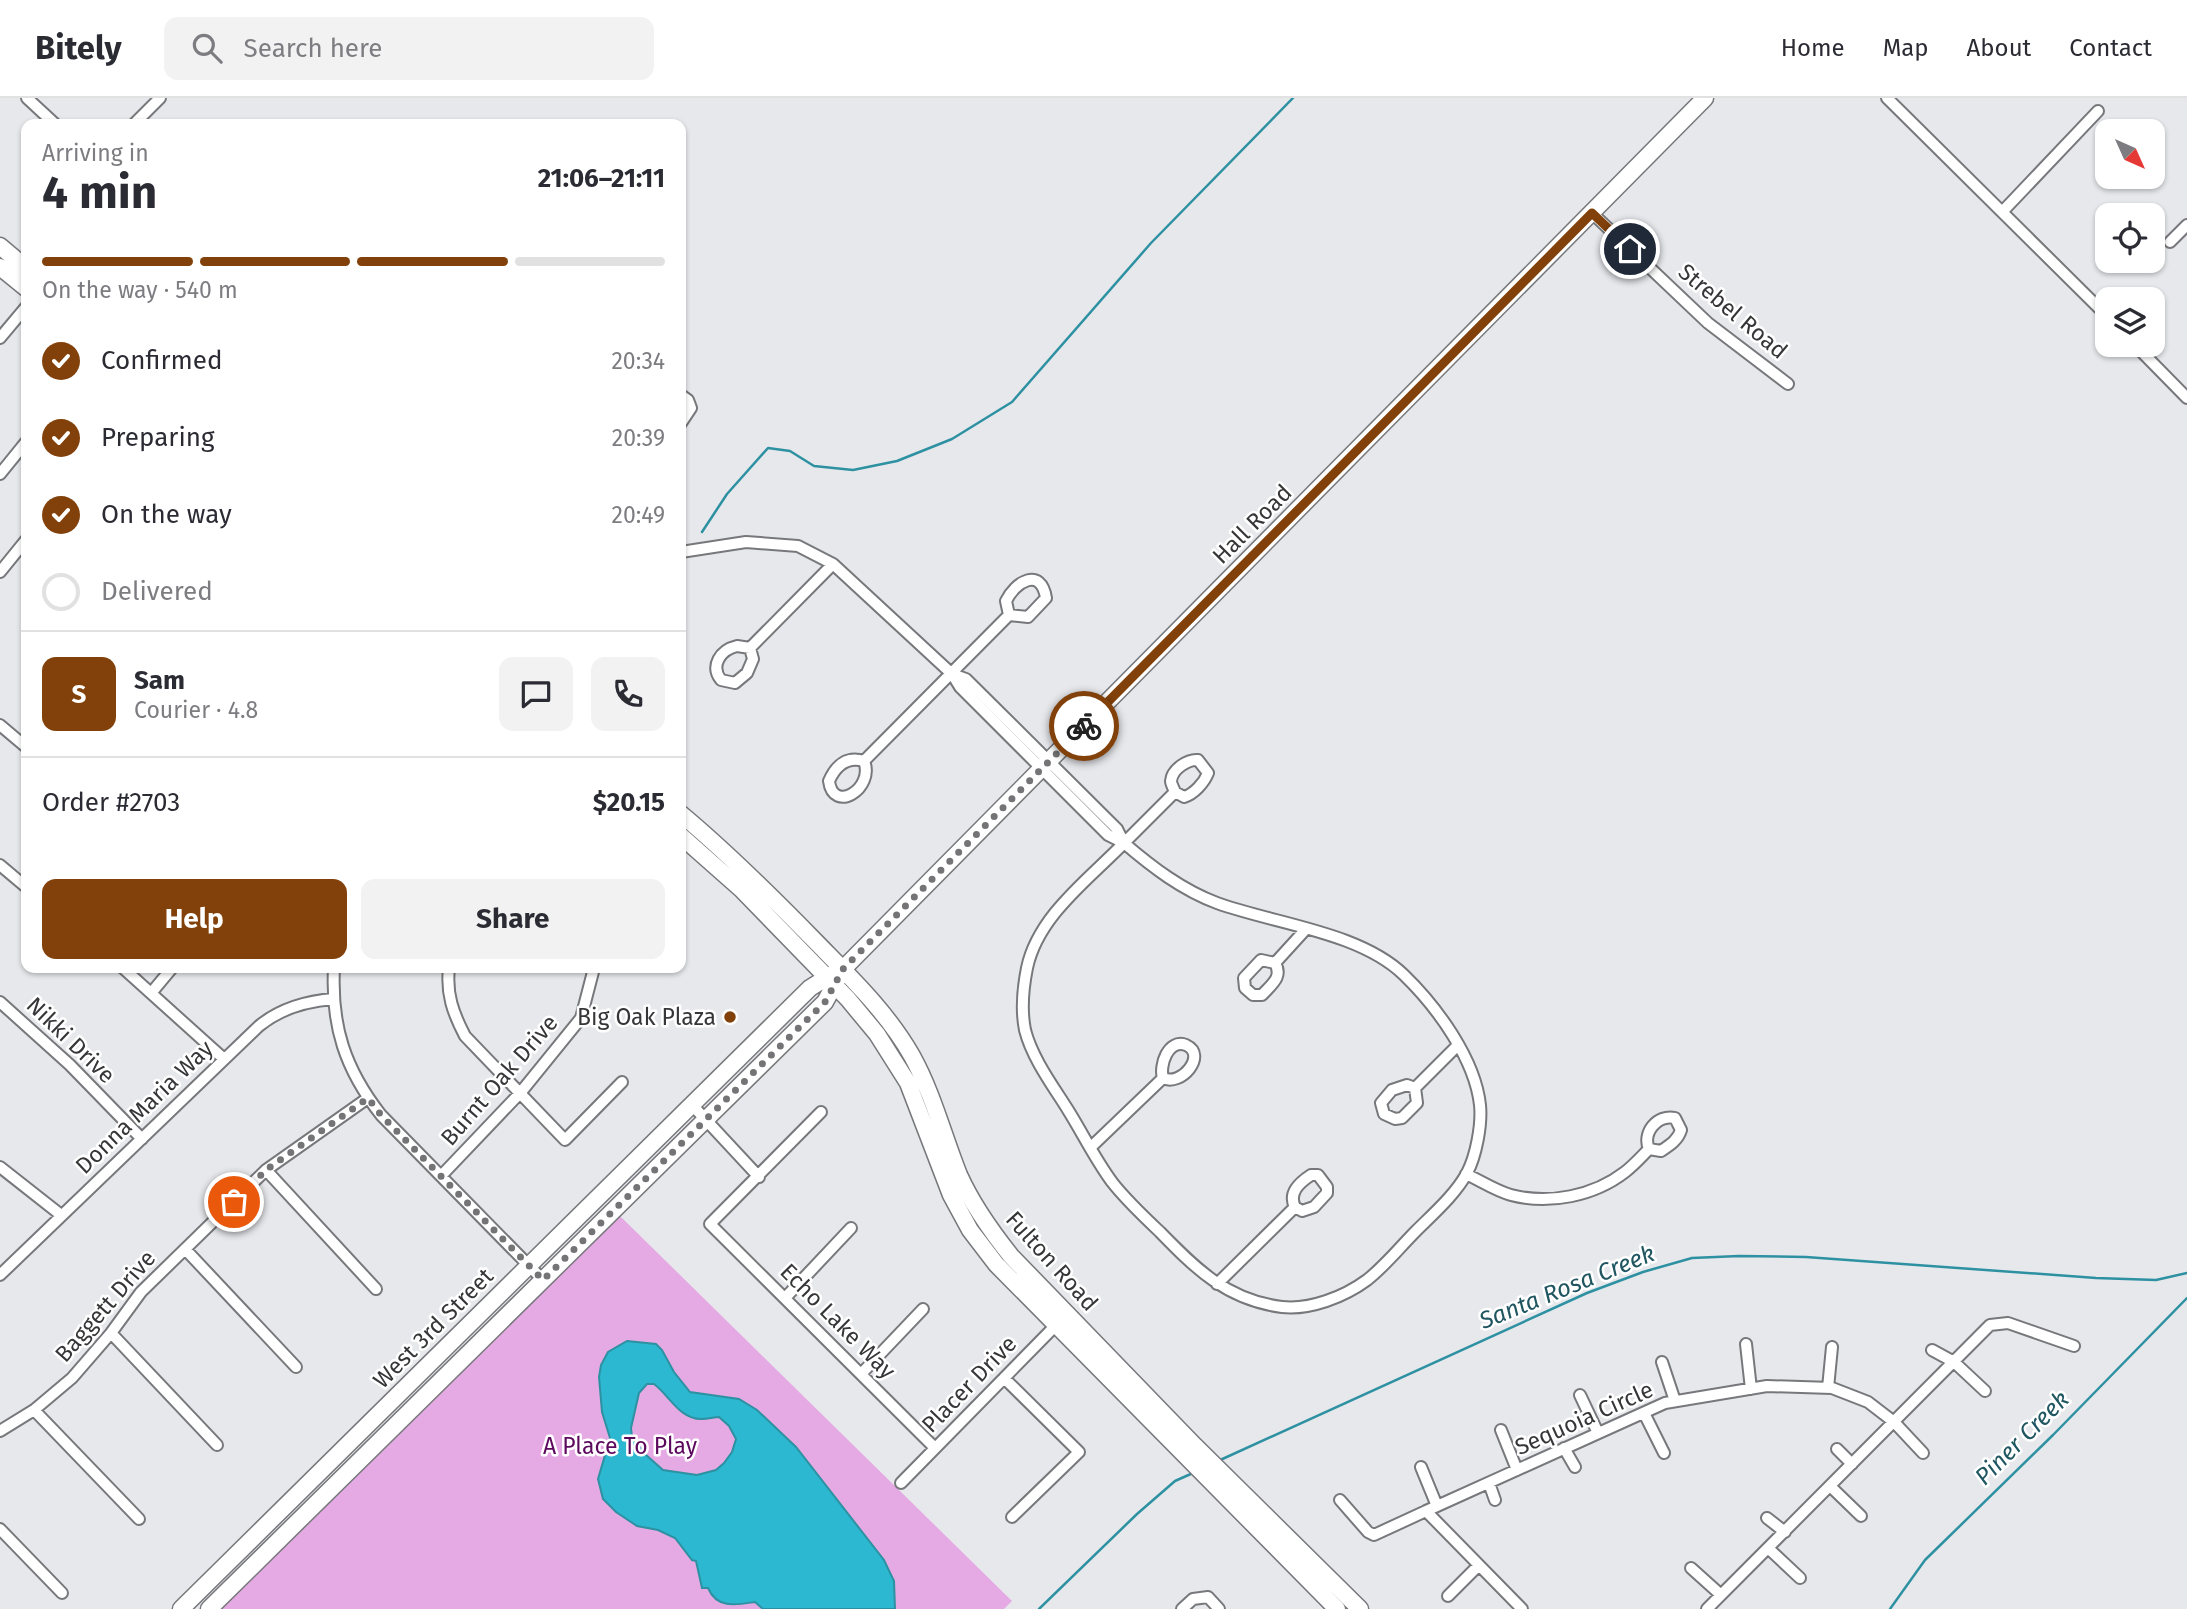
<!DOCTYPE html>
<meta charset="utf-8">
<style>
:root{--surface:#fff;--page:#f2f2f3;--text:#2b2b33;--muted:#7c7c81;--line:#e1e1e2;--accent:#82410a}
body{margin:0;font-family:"Fira Sans",sans-serif;background:var(--page);color:var(--text);height:100vh;display:flex;flex-direction:column;font-size:26px;white-space:nowrap}
*{box-sizing:border-box;margin:0}
p{font-size:23px;color:var(--muted)}
.icon{flex:none;width:38px;height:38px;fill:none;stroke:currentColor;stroke-width:2;stroke-linecap:round;stroke-linejoin:round}
.map{position:relative;flex:1;overflow:hidden}
.panel{position:absolute;left:21px;top:21px;width:665px;height:854px;display:flex;flex-direction:column;background:var(--surface);border-radius:14px;box-shadow:0 2px 5px #0004}
.panel>*{flex:none}
.needle{width:46px;rotate:135deg}
.buttons{position:absolute;left:2095px;top:21px;display:grid;gap:14px}
.buttons a{display:grid;place-items:center;width:70px;height:70px;border-radius:14px;background:var(--surface);box-shadow:0 2px 5px #0004;font-size:35px}
.pin{position:absolute;display:grid;place-items:center;width:60px;height:60px;color:#fff;margin:-30px;border:4px solid #fff;border-radius:50%;box-shadow:0 2px 7px #0007}
.courier{position:absolute;display:grid;place-items:center;width:70px;height:70px;margin:-35px;border:5px solid #82410a;border-radius:50%;background:#fff;color:#222;box-shadow:0 2px 9px #0007}
.headline em{font-style:normal;font-weight:700}
.headline div{display:flex;flex-direction:column-reverse}
.headline{display:flex;align-items:center;justify-content:space-between;height:119px;padding:0 21px}
h1{font-size:46px;font-weight:700;line-height:52px}
.bar{display:grid;grid-template-columns:repeat(4,1fr);gap:10px 7px;align-content:center;height:84px;padding:0 21px}
.bar i{height:9px;border-radius:5px;background:var(--line)}
.bar .active{background:var(--accent)}
.bar p{grid-column:span 4}
.line{display:flex;align-items:center;gap:18px;padding:0 21px;border-top:2px solid var(--line)}
.line div{flex:1}
.round{display:grid;place-items:center;flex:none;width:74px;height:74px;border-radius:14px;background:var(--page)}
ol{padding:0 21px;list-style:none}
li{display:flex;align-items:center;gap:21px;height:77px}
li p{margin-inline-start:auto}
li .icon{padding:7px;border-radius:50%;background:var(--accent);color:#fff;stroke-width:4}
li:last-child{color:var(--muted)}
li i{width:38px;height:38px;border:4px solid var(--line);border-radius:50%}
.cta{display:flex;gap:14px;margin-top:auto;padding:14px 21px}
.cta a{flex:1;height:80px;border-radius:14px;background:var(--accent);color:#fff;font-size:28px;font-weight:700;line-height:80px;text-align:center}
.cta a+a{background:var(--page);color:var(--text)}
header{display:flex;align-items:center;gap:42px;box-sizing:border-box;height:98px;padding:0 35px;background:var(--surface);border-bottom:2px solid var(--line)}
header strong{font-size:33px}
nav{display:flex;gap:38px;margin-inline-start:auto;font-size:24px}
.search{width:490px;height:63px;background:var(--page);display:flex;align-items:center;gap:18px;box-sizing:border-box;padding:0 24px;border-radius:14px;color:var(--muted);font-size:26px}
.map>svg:first-child{display:block}
.green{fill:#e5aae4}
.water{fill:#2bb8d0;stroke:#2e91a2;stroke-width:2;fill-rule:evenodd}
.lines{fill:none;stroke-linecap:round;stroke-linejoin:round}
.stream{stroke:#2e91a2;stroke-width:2.5}
.street-casing{stroke:#77787b;stroke-width:14}
.secondary-casing{stroke:#77787b;stroke-width:19}
.street{stroke:#fff;stroke-width:10}
.secondary{stroke:#fff;stroke-width:16}
.done{stroke:#747477;stroke-width:7;stroke-dasharray:0 12.6}
.route{stroke:#82410a;stroke-width:9}
.poi-dot{fill:#82410a;stroke:#fff;stroke-width:2.5}
.labels{text-anchor:middle;stroke-width:5;stroke-linejoin:round;paint-order:stroke}
.street-label{font-size:23px;fill:#363638;stroke:#fff}
.poi-label{font-size:23px;fill:#363638;stroke:#fff;text-anchor:end}
.park-label{font-size:23px;fill:#5b085d;stroke:#fff}
.water-label{font-size:24px;font-style:italic;fill:#205661;stroke:#fff}
</style>
<header>
<strong>Bitely</strong>
<div class="search"><svg class="icon" aria-label="search" viewBox="0 0 24 24"><circle cx="10" cy="10" r="6"/><path d="M15 15l6 6"/></svg>Search here</div>
<nav><a>Home</a><a>Map</a><a>About</a><a>Contact</a></nav>
</header>
<div class="map">
<svg width="2187" height="1511" viewBox="0 0 2187 1511">
<rect width="100%" height="100%" fill="#e7e8ec"/>
<path class="green" d="M 620,1118 L 1012,1503 L 1004,1511 L 221,1511 Z"/>
<path class="water" d="M 627,1243 L 656,1246 L 662,1252 L 674,1274 L 690,1294 L 739,1301 L 757,1312 L 796,1349 L 884,1462 L 894,1483 L 895,1511 L 763,1511 L 755,1504 C 736,1507 717,1511 708,1490 L 702,1490 L 696,1463 L 692,1462 L 675,1440 L 658,1432 L 637,1428 L 616,1414 L 603,1401 L 598,1381 L 610,1340 L 602,1314 L 599,1279 L 601,1267 L 608,1254 ZM 647,1286 L 654,1286 C 669,1297 680,1322 702,1321 C 708,1321 714,1319 719,1319 L 729,1328 L 736,1341 L 732,1354 L 724,1365 L 716,1372 L 697,1377 L 663,1372 L 645,1356 L 632,1339 L 631,1330 L 639,1295 Z"/>
<g class="lines">
<path class="stream" d="M 702,434 L 727,396 L 768,350 L 790,353 L 814,368 L 853,372 L 897,363 L 952,341 L 1012,304 L 1151,145 L 1293,0
M 681,466 L 682,466
M 1218,1363 L 1587,1195 L 1643,1174 L 1692,1160 L 1739,1158 L 1806,1159 L 2096,1180 L 2156,1182 L 2187,1175
M 1039,1511 L 1137,1416 L 1175,1383 L 1193,1375
M 1890,1511 L 1925,1462 L 2053,1337 L 2187,1200"/>
<defs>
<path id="street" d="M 27,0 L 55,26
M 1887,0 L 2107,218
M 134,26 L 160,0
M 2003,113 L 2098,13
M 1592,115 L 1708,225 L 1788,286
M 2170,144 L 2187,127
M 0,240 L 26,209
M 2135,247 L 2187,300
M 681,297 L 688,302 L 691,310 L 681,325
M 0,376 L 26,344
M 681,454 L 746,444 L 798,448 L 833,466 L 952,576 L 960,589 L 1108,737 L 1124,745
M 0,474 L 26,442
M 750,550 L 753,561 L 747,575 L 735,585 L 721,582 C 710,568 720,552 737,548 L 750,550 L 833,466
M 952,576 L 966,581 L 1117,731 L 1124,745
M 0,627 L 26,649
M 864,663 C 875,691 833,716 829,683 C 836,667 847,658 864,663 L 1009,517 L 1028,519 L 1046,500 C 1041,468 1015,484 1006,503 L 1009,517
M 1124,745 C 1152,769 1182,792 1217,805 C 1275,826 1360,834 1404,877 C 1437,909 1475,961 1480,1007 C 1482,1027 1476,1058 1467,1075 C 1455,1097 1433,1116 1416,1133 C 1400,1149 1385,1168 1367,1182 C 1344,1199 1310,1212 1282,1209 C 1227,1202 1196,1171 1160,1134 C 1143,1118 1126,1102 1112,1084 C 1095,1061 1083,1036 1068,1012 C 1053,988 1032,960 1025,932 C 1021,912 1023,890 1027,870 C 1038,818 1088,782 1124,745 Z
M 1124,745 L 1175,694 L 1184,699 C 1194,696 1204,685 1208,675 L 1198,662 C 1188,661 1172,671 1171,683 C 1171,686 1174,691 1175,694
M 0,767 L 26,789
M 1275,865 C 1283,879 1272,886 1262,897 L 1253,897 L 1245,890 L 1244,880 L 1261,862 L 1275,865 L 1306,831
M 123,870 L 224,961
M 334,870 C 331,928 345,971 381,1017 L 543,1182
M 449,870 C 446,896 453,915 465,938 L 565,1042 L 622,984
M 152,894 L 172,870
M 0,904 L 70,967 L 142,1041
M 1415,990 L 1417,1005 L 1402,1020 L 1395,1021 L 1384,1016 L 1381,1005 L 1392,992 L 1407,987 L 1415,990 L 1458,947
M 693,1008 L 759,1079
M 821,1014 L 710,1126 L 935,1350
M 1091,1049 L 1163,980 C 1181,989 1208,957 1186,947 C 1168,940 1159,968 1163,980
M 0,1069 L 61,1117
M 266,1072 L 376,1191
M 1466,1076 C 1481,1083 1496,1093 1511,1097 C 1549,1107 1594,1098 1625,1074 C 1634,1067 1641,1059 1649,1051 L 1661,1053 C 1670,1047 1678,1042 1681,1032 L 1675,1020 C 1657,1016 1642,1035 1649,1051
M 441,1078 L 521,994 L 581,920 L 594,870
M 185,1151 L 296,1269
M 0,1177 L 259,928 C 281,910 306,903 334,901
M 1217,1186 L 1295,1109 L 1302,1113 L 1314,1109 L 1327,1095 L 1327,1089 L 1318,1077 L 1311,1077 C 1299,1085 1288,1095 1295,1109
M 785,1200 L 851,1130
M 111,1235 L 217,1347
M 1746,1246 L 1751,1291
M 1932,1252 L 1954,1264 L 1985,1293
M 1662,1264 L 1675,1303
M 862,1275 L 923,1211
M 1004,1280 L 1079,1354 L 1012,1419
M 1828,1290 L 1832,1249
M 1580,1297 L 1598,1335
M 34,1312 L 139,1421
M 1644,1315 L 1664,1355
M 1501,1332 L 1517,1372
M 0,1333 L 34,1312 L 72,1280 L 111,1235 L 141,1194 L 266,1072 L 368,1000
M 1564,1350 L 1575,1369
M 1837,1351 L 1852,1366
M 1421,1369 L 1437,1408
M 901,1385 L 1060,1223
M 1489,1385 L 1495,1402
M 1830,1388 L 1861,1418
M 1340,1402 L 1368,1434 L 1374,1437 L 1426,1413
M 1767,1420 L 1785,1434
M 0,1431 L 62,1495
M 1768,1450 L 1800,1480
M 1691,1470 L 1721,1497
M 1448,1498 L 1479,1467
M 1182,1511 L 1193,1501 L 1208,1499 L 1219,1511
M 1522,1511 L 1426,1413 L 1665,1305 L 1767,1288 L 1832,1290 L 1868,1304 L 1894,1324 L 1923,1355
M 1707,1511 L 1990,1227 L 2008,1225 L 2074,1248"/>
<path id="secondary" d="M 0,148 L 26,170
M 0,169 L 26,190
M 681,716 C 729,756 773,800 816,844 C 851,880 887,914 912,958 C 933,996 943,1037 959,1077 C 972,1106 991,1133 1011,1158 L 1195,1348 L 1360,1511
M 681,738 L 741,791 L 848,901 L 877,936 L 908,985 L 951,1097 L 970,1132 L 996,1166 L 1337,1511
M 181,1511 L 810,890 L 834,875
M 209,1511 L 825,904 L 843,871 L 1705,0"/>
</defs>
<use href="#street" class="street-casing"/>
<use href="#secondary" class="secondary-casing"/>
<use href="#street" class="street"/>
<use href="#secondary" class="secondary"/>
</g>
<g class="lines">
<path class="done" d="M 234,1104 L 266,1072 L 368,1000 L 381,1017 L 543,1182 L 825,904 L 843,871 L 1084,628"/>
<path class="route" d="M 1084,628 L 1592,115 L 1630,151"/>
</g>
<circle class="poi-dot" cx="730" cy="919" r="7"/>
<g class="labels">
<g class="street-label">
<text transform="translate(1733 213) rotate(40)" y="8">Strebel Road</text>
<text transform="translate(1252 426) rotate(-45)" y="8">Hall Road</text>
<text transform="translate(71 942) rotate(44)" y="8">Nikki Drive</text>
<text transform="translate(499 982) rotate(-49)" y="8">Burnt Oak Drive</text>
<text transform="translate(144 1009) rotate(-44)" y="8">Donna Maria Way</text>
<text transform="translate(1052 1163) rotate(48)" y="8">Fulton Road</text>
<text transform="translate(105 1208) rotate(-49)" y="8">Baggett Drive</text>
<text transform="translate(838 1223) rotate(45)" y="8">Echo Lake Way</text>
<text transform="translate(433 1230) rotate(-45)" y="8">West 3rd Street</text>
<text transform="translate(969 1286) rotate(-46)" y="8">Placer Drive</text>
<text transform="translate(1584 1320) rotate(-24)" y="8">Sequoia Circle</text>
</g>
<g class="poi-label">
<text x="716" y="927">Big Oak Plaza</text>
</g>
<g class="park-label">
<text x="620" y="1356">A Place To Play</text>
</g>
<g class="water-label">
<text transform="translate(1567 1189) rotate(-22)" y="8">Santa Rosa Creek</text>
<text transform="translate(2022 1340) rotate(-45)" y="8">Piner Creek</text>
</g>
</g>
</svg>
<div class="buttons">
<a><svg class="needle" viewBox="-14 -14 28 28"><path d="M0-13l5 13h-10z" fill="#e53935"/><path d="M0 13l5-13h-10z" fill="#7c7c81"/></svg></a>
<a><svg class="icon" aria-label="locate" viewBox="0 0 24 24"><circle cx="12" cy="12" r="6"/><path d="M12 2v4M12 18v4M2 12h4M18 12h4"/></svg></a>
<a><svg class="icon" aria-label="layers" viewBox="0 0 24 24"><path d="M12 4l9 5-9 5-9-5zM3 14l9 5 9-5"/></svg></a>
</div>
<div class="pin" style="left:234px;top:1104px;background:#ea580c"><svg class="icon" aria-label="bag" viewBox="0 0 24 24"><path d="M5 8h14l-1 12H6zM9 8a3 3 0 0 1 6 0"/></svg></div>
<div class="pin" style="left:1630px;top:151px;background:#1f2937"><svg class="icon" aria-label="home" viewBox="0 0 24 24"><path d="M3 11l9-7 9 7M6 9v11h12V9"/></svg></div>
<div class="courier" style="left:1084px;top:628px"><svg class="icon" aria-label="bike" viewBox="0 0 24 24"><circle cx="6" cy="16" r="4"/><circle cx="18" cy="16" r="4"/><path d="M6 16l4-8h5l3 8M10 8l3 8H6M13 5h3"/></svg></div>
<section class="panel">
<div class="headline"><div><h1>4 min</h1><p>Arriving in</p></div><em>21:06–21:11</em></div>
<div class="bar"><i class="active"></i><i class="active"></i><i class="active"></i><i></i><p>On the way · 540 m</p></div>
<ol>
<li><svg class="icon" aria-label="check" viewBox="0 0 24 24"><path d="M5 12l5 5 9-10"/></svg>Confirmed<p>20:34</p></li>
<li><svg class="icon" aria-label="check" viewBox="0 0 24 24"><path d="M5 12l5 5 9-10"/></svg>Preparing<p>20:39</p></li>
<li><svg class="icon" aria-label="check" viewBox="0 0 24 24"><path d="M5 12l5 5 9-10"/></svg>On the way<p>20:49</p></li>
<li><i></i>Delivered</li>
</ol>
<div class="line" style="height:126px"><b class="round" style="background:var(--accent);color:#fff">S</b><div><b>Sam</b><p>Courier · 4.8</p></div><a class="round"><svg class="icon" aria-label="chat" viewBox="0 0 24 24"><path d="M4 5h16v11H9l-5 4z"/></svg></a><a class="round"><svg class="icon" aria-label="phone" viewBox="0 0 24 24"><path d="M5 4h4l2 5-3 2q2 4 5 5l2-3 5 2v4C11 20 4 13 5 4z"/></svg></a></div>
<div class="line" style="height:91px"><div>Order #2703</div><b>$20.15</b></div>
<div class="cta"><a>Help</a><a>Share</a></div>
</section>
</div>
